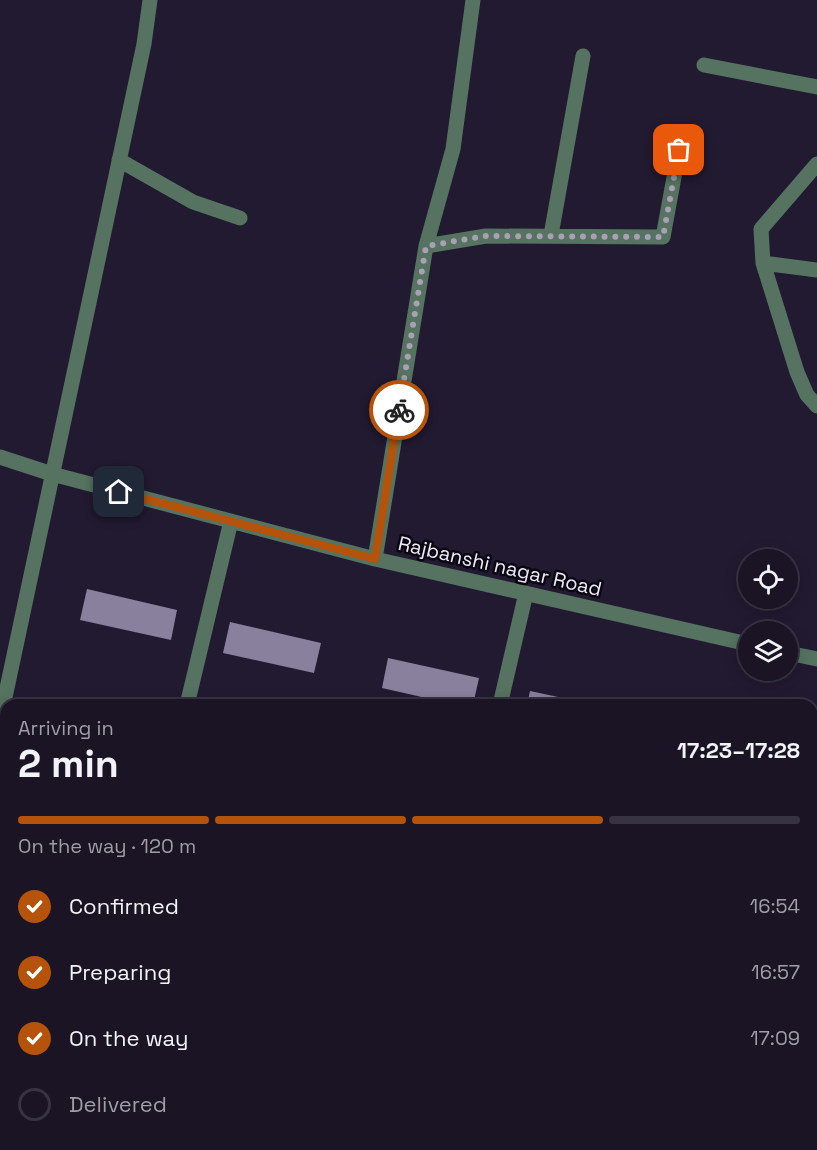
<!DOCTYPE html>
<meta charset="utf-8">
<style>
:root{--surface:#1a1425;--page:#231d2d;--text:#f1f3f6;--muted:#9f9ea7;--line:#383342;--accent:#b45309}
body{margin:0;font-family:"Space Grotesk",sans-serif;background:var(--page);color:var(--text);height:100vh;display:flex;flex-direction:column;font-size:22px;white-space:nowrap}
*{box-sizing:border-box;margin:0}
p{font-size:20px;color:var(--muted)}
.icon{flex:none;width:33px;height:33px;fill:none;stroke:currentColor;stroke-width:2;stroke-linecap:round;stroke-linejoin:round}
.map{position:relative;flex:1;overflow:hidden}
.details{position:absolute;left:0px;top:699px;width:818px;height:452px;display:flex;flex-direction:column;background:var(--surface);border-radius:18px 18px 0 0;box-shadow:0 3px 15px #0003,0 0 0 2px var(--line)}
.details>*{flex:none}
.fabs{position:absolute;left:738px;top:549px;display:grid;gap:12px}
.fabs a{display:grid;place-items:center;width:60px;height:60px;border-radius:50%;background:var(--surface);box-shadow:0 3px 15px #0003,0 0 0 2px var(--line);font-size:30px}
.pin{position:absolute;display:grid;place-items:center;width:51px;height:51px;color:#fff;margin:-26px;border-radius:12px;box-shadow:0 3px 9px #0006}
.courier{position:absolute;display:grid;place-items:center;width:60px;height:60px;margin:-30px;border:4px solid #b45309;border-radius:50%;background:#fff;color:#222;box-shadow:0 2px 8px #0007}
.overview em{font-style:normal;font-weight:700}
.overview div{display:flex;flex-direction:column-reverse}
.overview{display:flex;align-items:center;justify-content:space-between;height:102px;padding:0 18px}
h1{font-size:39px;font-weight:700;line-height:45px}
.bar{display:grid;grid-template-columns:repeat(4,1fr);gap:9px 6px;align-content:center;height:72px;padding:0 18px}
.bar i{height:8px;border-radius:4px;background:var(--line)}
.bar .selected{background:var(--accent)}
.bar p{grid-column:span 4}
ol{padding:0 18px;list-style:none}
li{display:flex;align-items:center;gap:18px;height:66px}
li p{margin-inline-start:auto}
li .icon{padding:6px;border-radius:50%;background:var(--accent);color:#fff;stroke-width:4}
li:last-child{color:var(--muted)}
li i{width:33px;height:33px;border:3px solid var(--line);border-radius:50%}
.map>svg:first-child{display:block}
.building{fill:#89809d}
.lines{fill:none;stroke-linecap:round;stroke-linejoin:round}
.minor{stroke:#557360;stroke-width:15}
.done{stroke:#a7a1b3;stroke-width:6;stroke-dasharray:0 10.8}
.route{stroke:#b45309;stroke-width:8}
.labels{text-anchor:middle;stroke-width:5;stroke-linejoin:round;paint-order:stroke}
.street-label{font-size:20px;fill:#eee9f9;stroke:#0a0711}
</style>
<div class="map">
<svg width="817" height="1150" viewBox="0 0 817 1150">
<rect width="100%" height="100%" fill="#221a31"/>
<path class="building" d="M 87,589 L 177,610 L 171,640 L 80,620 Z
M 230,622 L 321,643 L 314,673 L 223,653 Z
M 388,658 L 479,678 L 473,705 L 457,705 L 382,688 Z
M 530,691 L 591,704 L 591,705 L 527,705 Z
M 812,748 L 817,749 L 817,781 L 812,780 Z
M 812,886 L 817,887 L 817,919 L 812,917 Z
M 817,1054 L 817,1148 L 804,1150 L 803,1144 L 812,1144 L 812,1055 Z
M 0,1142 L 42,1149 L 41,1150 L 0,1150 Z
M 723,1144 L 746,1144 L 746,1146 L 724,1149 Z"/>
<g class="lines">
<path class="minor" d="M 704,65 L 817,87
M 119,160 L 193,202 L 240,218
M 817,164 L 761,229 L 763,263 L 797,372 L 807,395 L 817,406
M 551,235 L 583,56
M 426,246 L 486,236 L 663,237 L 679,150
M 763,263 L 817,270
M 0,457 L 52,474 L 375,559 L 748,644
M 375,559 L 426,246 L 453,149 L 473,0
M 788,653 L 817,659
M 187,705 L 231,521
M 500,705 L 526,593
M 0,721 L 144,44 L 150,0
M 0,809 L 6,811
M 812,1007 L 817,1008
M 0,1094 L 6,1095
M 665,1144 L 666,1150
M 107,1150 L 107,1144
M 273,1150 L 273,1144"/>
</g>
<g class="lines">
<path class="done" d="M 399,410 L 426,246 L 486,236 L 663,237 L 679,150"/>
<path class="route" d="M 119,492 L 375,559 L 399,410"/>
</g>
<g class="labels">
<g class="street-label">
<text transform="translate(500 566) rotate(13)" y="7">Rajbanshi nagar Road</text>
</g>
</g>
</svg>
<div class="fabs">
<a><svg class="icon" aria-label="locate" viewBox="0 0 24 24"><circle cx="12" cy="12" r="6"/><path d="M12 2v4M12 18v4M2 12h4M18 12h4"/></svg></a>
<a><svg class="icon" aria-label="layers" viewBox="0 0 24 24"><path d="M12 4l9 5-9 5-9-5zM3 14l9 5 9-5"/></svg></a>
</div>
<div class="pin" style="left:679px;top:150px;background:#ea580c"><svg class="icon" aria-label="bag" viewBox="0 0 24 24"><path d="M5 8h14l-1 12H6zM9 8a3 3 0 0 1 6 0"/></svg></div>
<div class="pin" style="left:119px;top:492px;background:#1f2937"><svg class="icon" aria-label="home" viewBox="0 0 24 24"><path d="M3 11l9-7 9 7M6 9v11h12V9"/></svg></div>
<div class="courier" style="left:399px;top:410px"><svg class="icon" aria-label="bike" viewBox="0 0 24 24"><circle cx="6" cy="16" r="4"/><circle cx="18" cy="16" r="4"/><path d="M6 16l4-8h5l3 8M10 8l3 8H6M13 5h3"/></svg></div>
<section class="details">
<div class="overview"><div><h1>2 min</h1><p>Arriving in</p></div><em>17:23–17:28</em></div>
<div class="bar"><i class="selected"></i><i class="selected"></i><i class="selected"></i><i></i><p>On the way · 120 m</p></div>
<ol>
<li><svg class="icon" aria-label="check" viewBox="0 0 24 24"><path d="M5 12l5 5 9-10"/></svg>Confirmed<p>16:54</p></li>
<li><svg class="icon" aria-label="check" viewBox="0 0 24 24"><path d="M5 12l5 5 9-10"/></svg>Preparing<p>16:57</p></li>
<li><svg class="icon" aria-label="check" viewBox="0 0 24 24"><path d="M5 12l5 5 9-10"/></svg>On the way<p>17:09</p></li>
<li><i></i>Delivered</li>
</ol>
</section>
</div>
